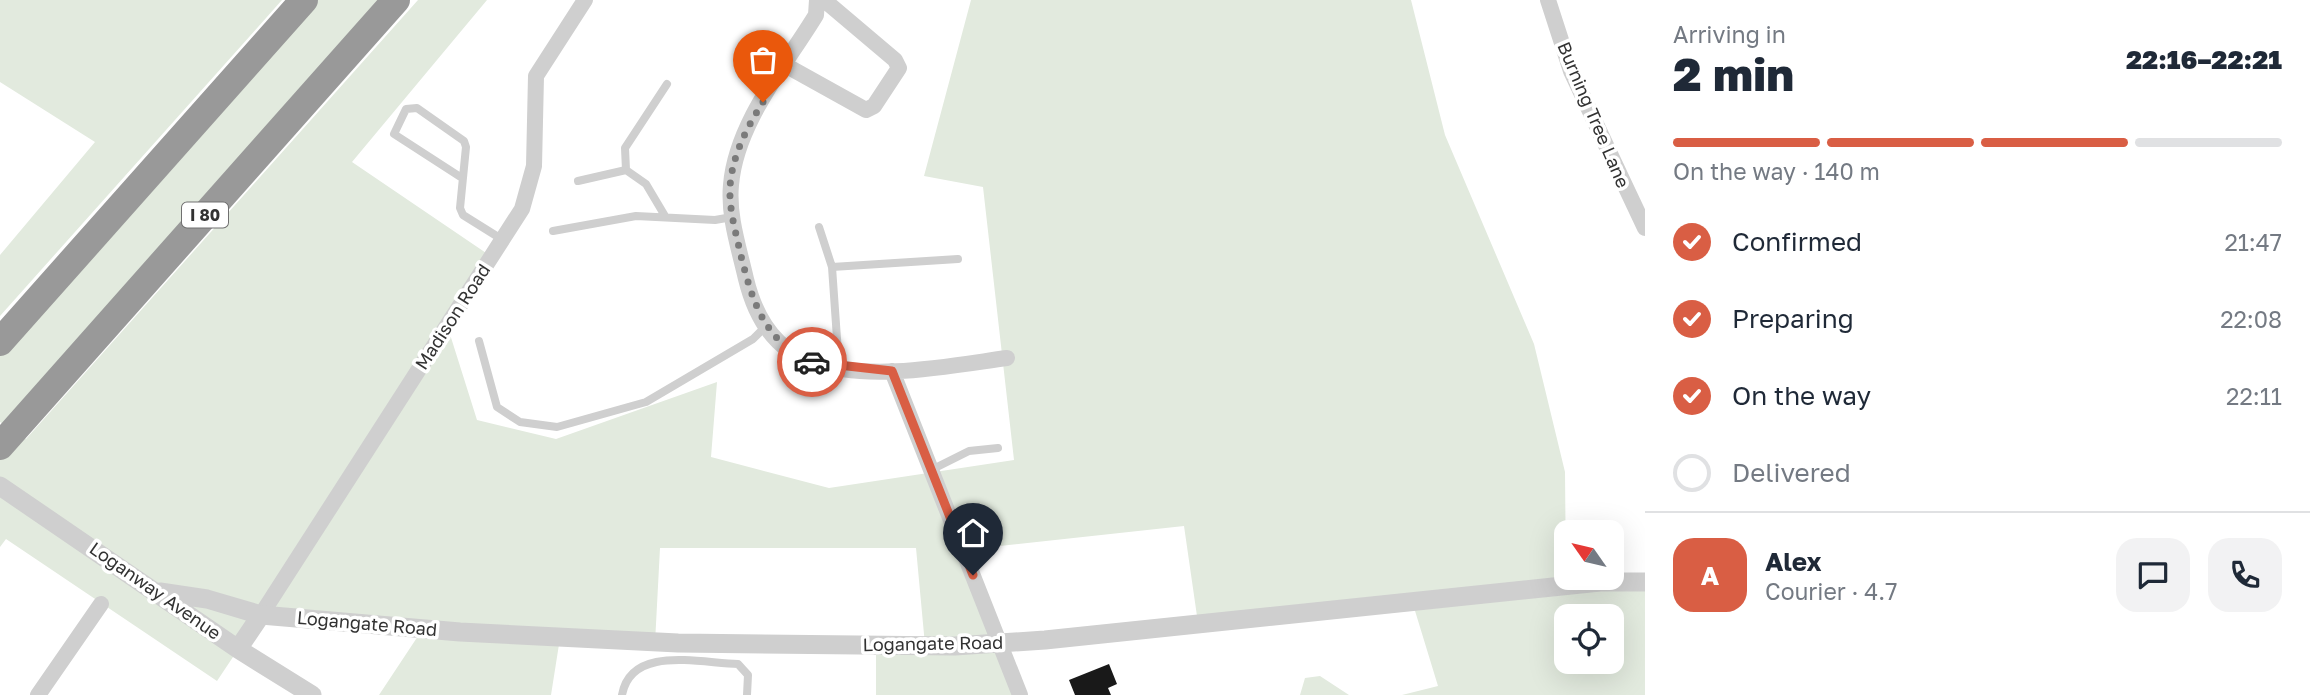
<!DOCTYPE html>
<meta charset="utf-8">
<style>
:root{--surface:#fff;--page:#f2f2f3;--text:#1f2937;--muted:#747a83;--line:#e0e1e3;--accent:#d95e44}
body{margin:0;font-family:"Golos Text",sans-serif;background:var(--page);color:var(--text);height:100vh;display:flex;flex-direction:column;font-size:26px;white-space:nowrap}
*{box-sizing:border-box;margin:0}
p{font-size:23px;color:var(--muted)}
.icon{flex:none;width:38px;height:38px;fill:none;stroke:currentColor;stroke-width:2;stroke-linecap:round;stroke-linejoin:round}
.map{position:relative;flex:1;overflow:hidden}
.drawer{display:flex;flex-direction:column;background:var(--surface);width:665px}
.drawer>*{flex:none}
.needle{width:46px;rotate:304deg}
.tools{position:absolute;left:1554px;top:520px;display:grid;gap:14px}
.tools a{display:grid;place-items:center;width:70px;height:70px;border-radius:14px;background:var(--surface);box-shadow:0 7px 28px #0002;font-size:35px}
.pin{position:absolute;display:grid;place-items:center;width:60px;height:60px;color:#fff;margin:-72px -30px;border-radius:50% 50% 50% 0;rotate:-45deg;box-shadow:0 0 7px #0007}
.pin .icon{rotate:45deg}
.courier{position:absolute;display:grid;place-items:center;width:70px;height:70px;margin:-35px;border:5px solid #d95e44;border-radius:50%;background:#fff;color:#222;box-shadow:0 2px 9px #0007}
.summary em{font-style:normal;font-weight:800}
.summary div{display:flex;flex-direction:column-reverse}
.summary{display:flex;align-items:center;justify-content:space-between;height:119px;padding:0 28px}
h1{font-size:46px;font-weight:800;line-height:52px}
.bar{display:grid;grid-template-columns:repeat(4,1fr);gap:10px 7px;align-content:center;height:84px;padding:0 28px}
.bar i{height:9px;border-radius:5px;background:var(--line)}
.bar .current{background:var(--accent)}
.bar p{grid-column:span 4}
.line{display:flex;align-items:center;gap:18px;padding:0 28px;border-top:2px solid var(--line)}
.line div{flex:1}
.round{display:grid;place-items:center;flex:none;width:74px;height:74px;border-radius:21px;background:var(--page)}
ol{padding:0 28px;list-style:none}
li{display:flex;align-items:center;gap:21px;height:77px}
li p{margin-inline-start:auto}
li .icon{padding:7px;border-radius:50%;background:var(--accent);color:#fff;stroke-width:4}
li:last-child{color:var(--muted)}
li i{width:38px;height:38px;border:4px solid var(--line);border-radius:50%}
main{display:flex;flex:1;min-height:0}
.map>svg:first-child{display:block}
.green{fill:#e2eade;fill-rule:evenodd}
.building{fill:#191919}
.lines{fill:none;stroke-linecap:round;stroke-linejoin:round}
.service{stroke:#cfcfcf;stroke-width:8}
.minor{stroke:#cfcfcf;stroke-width:16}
.tertiary{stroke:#cfcfcf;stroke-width:19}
.motorway{stroke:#999;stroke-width:28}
.done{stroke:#7a7a7a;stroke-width:7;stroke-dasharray:0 12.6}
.route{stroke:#d95e44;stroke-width:9}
.labels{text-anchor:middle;stroke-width:7;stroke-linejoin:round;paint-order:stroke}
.shield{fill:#fff;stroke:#707070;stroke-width:2}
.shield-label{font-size:16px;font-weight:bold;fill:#323232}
.street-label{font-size:18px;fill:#323232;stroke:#fff}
</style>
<main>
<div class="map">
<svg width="1645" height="695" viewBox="0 0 1645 695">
<rect width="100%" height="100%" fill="#fff"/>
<path class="green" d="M 0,0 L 282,0 L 0,316 L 0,255 L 95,142 L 0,82 Z
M 318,0 L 384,0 L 3,424 L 0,422 L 0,355 Z
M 418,0 L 487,0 L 352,162 L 492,257 L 448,328 L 477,420 L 556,439 L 717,382 L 711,457 L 829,488 L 1014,460 L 983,187 L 924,176 L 971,0 L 1411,0 L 1445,135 L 1534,344 L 1565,472 L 1566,578 L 1645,582 L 1645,695 L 1402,695 L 1438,686 L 1412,601 L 1198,623 L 1184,526 L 963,550 L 1020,695 L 876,695 L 876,645 L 925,645 L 916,548 L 660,548 L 655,643 L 560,638 L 551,695 L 379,695 L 422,630 L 261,615 L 217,681 L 6,539 L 0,547 L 0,446 L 14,430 L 26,439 ZM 1566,616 L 1612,616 L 1612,662 L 1566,662 Z
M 1320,676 L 1349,695 L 1300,695 L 1305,678 Z"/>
<path class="building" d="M 1109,664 L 1117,684 L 1108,688 L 1111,695 L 1075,695 L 1069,680 Z"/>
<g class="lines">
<path class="service" d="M 626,170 L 625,148 L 667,84
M 462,178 L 394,134 L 406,109 L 417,108 L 464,141 L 466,147 L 460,208 L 463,215 L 503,240
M 578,181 L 626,170 L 646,184 L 665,216
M 819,227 L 832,267
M 553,231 L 636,216 L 715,220 L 732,217
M 479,341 L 497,407 L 520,422 L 557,427 L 646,402 L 753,339 L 765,327
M 839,367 L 832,267 L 958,259
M 931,470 L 969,451 L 998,448
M 622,695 C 631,645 699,663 738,664 L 748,675 L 747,695"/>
<path class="minor" d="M 817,0 L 816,15 C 785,66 736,123 731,185 C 728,216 739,248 746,279 C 755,316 773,349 812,362 C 869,382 949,366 1007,358
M 1548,0 L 1571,71 L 1645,228
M 785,65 L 866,110 L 874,106 L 899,68 L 895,60 L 824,0
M 892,371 L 1020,695
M 261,615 L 522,209 L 534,166 L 536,76 L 585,0
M 38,695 L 101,604"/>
<path class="tertiary" d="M 0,486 L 238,649 L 312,695
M 160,592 L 207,599 L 261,615
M 238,649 L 261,615 L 460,632 L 678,643 L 955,646 L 1045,640 L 1600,582 L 1645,582"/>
<path class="motorway" d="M 0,342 L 304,0
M 0,446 L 396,0"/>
</g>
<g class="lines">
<path class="done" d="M 763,102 C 747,127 732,156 730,187 C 729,210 736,233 741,256 C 753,303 764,341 812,362"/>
<path class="route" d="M 812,362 L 892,371 L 973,575"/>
</g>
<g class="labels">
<rect class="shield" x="182" y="202.5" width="46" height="25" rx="5"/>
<g class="shield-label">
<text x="205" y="221">I 80</text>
</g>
<g class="street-label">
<text transform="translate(1593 115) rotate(67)" y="6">Burning Tree Lane</text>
<text transform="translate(453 317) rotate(-57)" y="6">Madison Road</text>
<text transform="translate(155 591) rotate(35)" y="6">Loganway Avenue</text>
<text transform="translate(367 624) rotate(5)" y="6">Logangate Road</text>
<text transform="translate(933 644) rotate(-1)" y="6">Logangate Road</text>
</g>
</g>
</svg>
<div class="tools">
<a><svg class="needle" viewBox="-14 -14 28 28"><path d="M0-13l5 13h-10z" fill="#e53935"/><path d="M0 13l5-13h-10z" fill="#747a83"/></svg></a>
<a><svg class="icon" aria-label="locate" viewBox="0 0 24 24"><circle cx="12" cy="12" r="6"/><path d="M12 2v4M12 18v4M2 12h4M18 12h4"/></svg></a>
</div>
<div class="pin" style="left:763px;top:102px;background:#ea580c"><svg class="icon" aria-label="bag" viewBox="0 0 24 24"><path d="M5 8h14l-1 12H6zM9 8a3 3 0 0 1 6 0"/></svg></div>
<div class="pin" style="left:973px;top:575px;background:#1f2937"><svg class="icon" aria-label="home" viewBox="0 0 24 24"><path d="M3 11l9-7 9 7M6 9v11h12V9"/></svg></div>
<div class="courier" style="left:812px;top:362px"><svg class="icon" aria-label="car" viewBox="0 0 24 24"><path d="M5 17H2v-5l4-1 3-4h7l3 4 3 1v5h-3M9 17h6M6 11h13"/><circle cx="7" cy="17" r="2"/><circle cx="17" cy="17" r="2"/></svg></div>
</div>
<section class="drawer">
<div class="summary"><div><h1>2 min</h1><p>Arriving in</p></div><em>22:16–22:21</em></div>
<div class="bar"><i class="current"></i><i class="current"></i><i class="current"></i><i></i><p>On the way · 140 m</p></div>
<ol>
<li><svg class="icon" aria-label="check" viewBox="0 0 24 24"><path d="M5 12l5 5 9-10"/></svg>Confirmed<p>21:47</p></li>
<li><svg class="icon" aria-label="check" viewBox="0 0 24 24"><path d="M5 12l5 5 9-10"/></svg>Preparing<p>22:08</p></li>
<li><svg class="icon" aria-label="check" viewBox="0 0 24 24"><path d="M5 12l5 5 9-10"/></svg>On the way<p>22:11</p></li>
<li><i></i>Delivered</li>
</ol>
<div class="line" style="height:126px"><b class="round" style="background:var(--accent);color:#fff">A</b><div><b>Alex</b><p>Courier · 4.7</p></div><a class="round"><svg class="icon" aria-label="chat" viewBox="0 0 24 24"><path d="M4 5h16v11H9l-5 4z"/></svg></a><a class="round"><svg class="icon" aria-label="phone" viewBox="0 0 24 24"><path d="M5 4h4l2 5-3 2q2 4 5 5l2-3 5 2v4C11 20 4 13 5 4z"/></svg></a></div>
</section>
</main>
